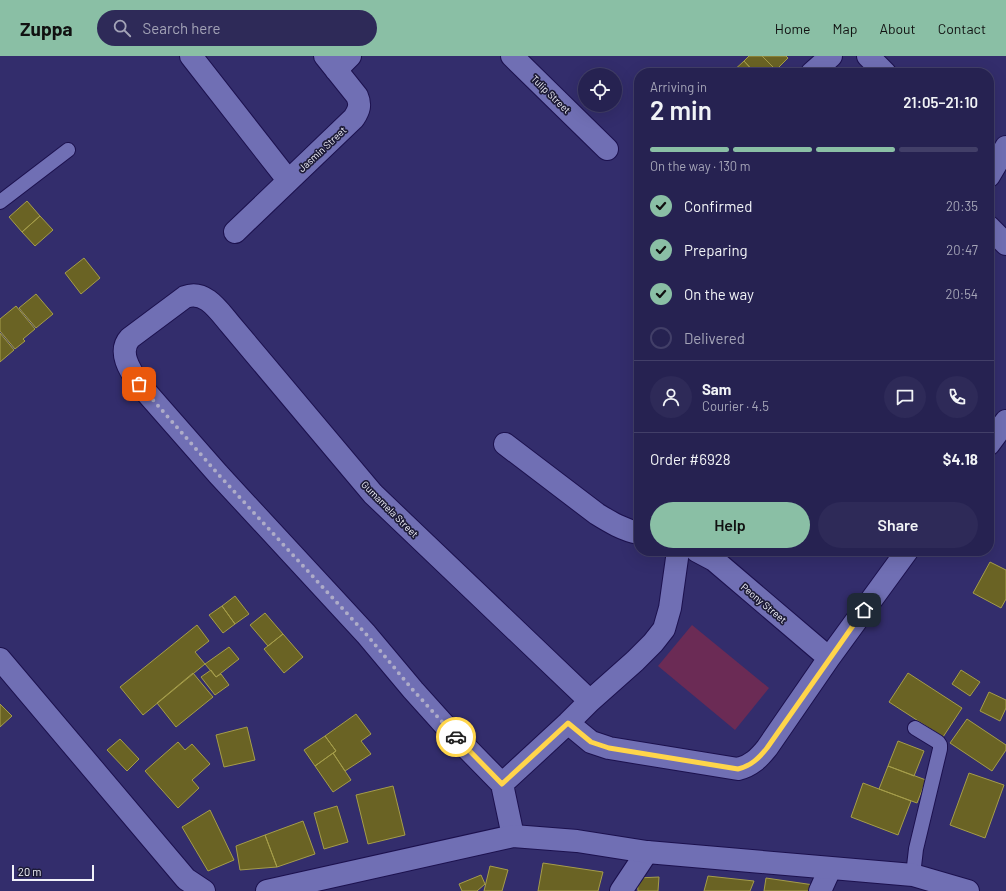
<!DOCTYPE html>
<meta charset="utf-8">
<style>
:root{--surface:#262251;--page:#2e2a58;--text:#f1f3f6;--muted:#a4a4b7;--line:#423f68;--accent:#8abfa5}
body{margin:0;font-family:Barlow,sans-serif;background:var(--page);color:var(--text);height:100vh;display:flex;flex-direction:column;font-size:15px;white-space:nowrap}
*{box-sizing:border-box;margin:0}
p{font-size:13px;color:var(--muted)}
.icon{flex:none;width:22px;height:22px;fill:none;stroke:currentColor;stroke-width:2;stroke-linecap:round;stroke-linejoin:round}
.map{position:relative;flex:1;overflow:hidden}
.panel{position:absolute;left:634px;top:12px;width:360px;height:488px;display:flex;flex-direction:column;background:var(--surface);border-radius:16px;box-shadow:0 4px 16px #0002,0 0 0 1px var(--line)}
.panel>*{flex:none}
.buttons{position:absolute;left:578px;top:12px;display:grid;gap:8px}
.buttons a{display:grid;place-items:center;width:44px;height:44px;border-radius:50%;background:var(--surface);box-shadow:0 4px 16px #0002,0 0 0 1px var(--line);font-size:20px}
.scale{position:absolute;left:12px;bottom:10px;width:82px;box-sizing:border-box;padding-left:4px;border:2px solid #f1f1f9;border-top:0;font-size:11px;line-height:14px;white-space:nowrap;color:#f1f1f9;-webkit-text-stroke:3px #1d1b37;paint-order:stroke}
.pin{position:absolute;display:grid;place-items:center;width:34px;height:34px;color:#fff;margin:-17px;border-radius:8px;box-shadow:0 2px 6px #0006}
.courier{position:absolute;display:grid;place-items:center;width:40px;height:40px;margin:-20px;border:3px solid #ffd54a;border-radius:50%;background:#fff;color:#222;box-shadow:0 1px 5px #0007}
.overview em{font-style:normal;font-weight:600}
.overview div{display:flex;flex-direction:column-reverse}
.overview{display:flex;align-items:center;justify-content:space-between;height:68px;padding:0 16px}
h1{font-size:26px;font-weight:600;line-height:30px}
.bar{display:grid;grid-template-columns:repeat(4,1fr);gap:6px 4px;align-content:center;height:48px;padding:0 16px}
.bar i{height:5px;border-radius:3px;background:var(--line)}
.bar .current{background:var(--accent)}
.bar p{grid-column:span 4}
.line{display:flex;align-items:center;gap:10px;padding:0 16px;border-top:1px solid var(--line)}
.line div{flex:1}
.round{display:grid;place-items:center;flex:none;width:42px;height:42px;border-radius:21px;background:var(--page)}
ol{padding:0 16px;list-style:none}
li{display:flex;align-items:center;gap:12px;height:44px}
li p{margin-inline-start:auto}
li .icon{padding:4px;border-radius:50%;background:var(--accent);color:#111;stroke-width:4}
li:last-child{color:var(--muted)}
li i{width:22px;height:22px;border:2px solid var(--line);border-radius:50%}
.primary-button{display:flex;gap:8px;margin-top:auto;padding:8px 16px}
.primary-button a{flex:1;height:46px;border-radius:24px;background:var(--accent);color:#111;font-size:16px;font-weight:600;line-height:46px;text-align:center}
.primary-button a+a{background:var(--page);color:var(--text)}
header{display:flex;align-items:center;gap:24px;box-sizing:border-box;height:56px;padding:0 20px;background:var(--accent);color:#111}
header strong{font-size:19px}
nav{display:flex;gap:22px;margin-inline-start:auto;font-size:14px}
.search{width:280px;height:36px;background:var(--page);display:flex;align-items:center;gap:10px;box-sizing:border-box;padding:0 14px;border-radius:22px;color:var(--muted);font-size:15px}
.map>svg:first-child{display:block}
.green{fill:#6b2b55}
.building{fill:#6a6324;stroke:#a59d4a}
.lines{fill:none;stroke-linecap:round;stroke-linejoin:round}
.service-casing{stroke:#1c114e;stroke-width:16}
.minor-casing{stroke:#1c114e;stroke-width:24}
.tertiary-casing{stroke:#1c114e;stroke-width:24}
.service{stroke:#706fb4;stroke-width:14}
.minor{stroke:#706fb4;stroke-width:22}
.tertiary{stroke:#706fb4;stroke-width:22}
.done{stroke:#aeacc8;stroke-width:4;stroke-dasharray:0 7.2}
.route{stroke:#ffd54a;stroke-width:5}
.labels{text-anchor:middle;stroke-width:3.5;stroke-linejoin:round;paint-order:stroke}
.street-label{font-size:10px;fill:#f1f1f9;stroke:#1d1b37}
</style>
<header>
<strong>Zuppa</strong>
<div class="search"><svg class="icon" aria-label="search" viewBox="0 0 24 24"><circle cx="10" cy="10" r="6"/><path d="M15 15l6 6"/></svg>Search here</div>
<nav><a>Home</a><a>Map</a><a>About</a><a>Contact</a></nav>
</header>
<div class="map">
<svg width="1006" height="835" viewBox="0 0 1006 835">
<rect width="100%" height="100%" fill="#332d6c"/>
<path class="green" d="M 692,569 L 769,632 L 735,674 L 658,610 Z"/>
<path class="building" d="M 749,0 L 762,0 L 776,14 L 773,17 L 755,17 L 744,5 Z
M 762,0 L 786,0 L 788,2 L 776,14 Z
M 744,5 L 755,17 L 731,17 Z
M 27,145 L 40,160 L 22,176 L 9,161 Z
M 40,160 L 53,174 L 35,190 L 22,176 Z
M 84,202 L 100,222 L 81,238 L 65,217 Z
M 36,238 L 53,258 L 36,272 L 19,252 Z
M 16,250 L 35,273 L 23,283 L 25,285 L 15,293 L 0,275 L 0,263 Z
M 0,277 L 14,294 L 0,306 Z
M 990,506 L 1006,514 L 1006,543 L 1001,552 L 973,537 Z
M 235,540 L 249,558 L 235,568 L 222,550 Z
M 222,550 L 235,568 L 223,577 L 209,559 Z
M 265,557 L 283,578 L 268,590 L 250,569 Z
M 197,569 L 209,585 L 195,596 L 205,608 L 143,659 L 120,631 Z
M 283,578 L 303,601 L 284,617 L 264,593 Z
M 229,591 L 239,603 L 216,621 L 205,608 Z
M 211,614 L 216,621 L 221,618 L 229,629 L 215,639 L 201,621 Z
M 961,614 L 980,626 L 970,640 L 952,628 Z
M 193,617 L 213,641 L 176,671 L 157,647 Z
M 908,617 L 962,652 L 943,681 L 889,646 Z
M 989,636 L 1006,644 L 1006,652 L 1000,665 L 980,655 Z
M 0,648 L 12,660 L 0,671 Z
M 356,658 L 371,678 L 361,685 L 371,698 L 345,715 L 333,697 L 336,695 L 325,680 Z
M 967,663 L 1006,689 L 1006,694 L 992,715 L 950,687 Z
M 247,671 L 255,704 L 224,711 L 216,679 Z
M 325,680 L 336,695 L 315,710 L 304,694 Z
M 120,683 L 139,703 L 127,715 L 107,694 Z
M 898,685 L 924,695 L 914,720 L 888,710 Z
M 178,686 L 185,694 L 192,688 L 210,708 L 192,724 L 199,732 L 178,752 L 145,715 Z
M 333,697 L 351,724 L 333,736 L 315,710 Z
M 888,710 L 926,724 L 917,747 L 879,733 Z
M 969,717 L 1004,729 L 985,782 L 950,769 Z
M 863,727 L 911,745 L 898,779 L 851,761 Z
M 393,730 L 405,779 L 368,788 L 356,739 Z
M 337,750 L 348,786 L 324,793 L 314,757 Z
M 210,754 L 234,804 L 208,815 L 182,771 Z
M 303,765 L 315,798 L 277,811 L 265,779 Z
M 265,779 L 277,811 L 240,814 L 236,790 Z
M 543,807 L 603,816 L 598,835 L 538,835 Z
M 490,810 L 508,814 L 502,835 L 484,835 Z
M 481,819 L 485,828 L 477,835 L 462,835 L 459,828 Z
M 708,820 L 754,825 L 750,835 L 704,835 Z
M 659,821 L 658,835 L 638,835 L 637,822 Z
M 766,822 L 814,829 L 812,835 L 764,835 Z"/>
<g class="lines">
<defs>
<path id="service" d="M 0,146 L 68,94
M 913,819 L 916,793 L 940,693 L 940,689 L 938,686 L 915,672"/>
<path id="minor" d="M 191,0 L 288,124
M 512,0 L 607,93
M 868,0 L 885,17
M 336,14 L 350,0
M 812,17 L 831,0
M 989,120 L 1006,91
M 989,171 L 1006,188
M 235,176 L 354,62 C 359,54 361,49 357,40 L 325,0
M 505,388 L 597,458 C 610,466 623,474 639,477
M 989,388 L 1006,365
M 697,495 L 714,504 L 829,602
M 568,667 L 591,686 L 609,692 L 738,713 C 751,710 759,702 767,692 L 829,602 L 907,495
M 502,728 L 449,674 L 413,634 L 366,578 L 218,418 L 139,328 C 131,316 117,296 130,282 L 185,241 C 205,233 219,255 230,268 L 373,438 L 590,645
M 502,728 L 568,667 L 590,645 L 635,605 L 653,587 L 664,573 L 670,552 L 678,495
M 502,728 L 513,780
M 621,835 L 647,796
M 820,835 L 830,813"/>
<path id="tertiary" d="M 0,603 L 186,823 L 204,835
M 267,835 L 513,780 L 577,785 L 647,796 L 913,819 L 968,835"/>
</defs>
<use href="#service" class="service-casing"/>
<use href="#minor" class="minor-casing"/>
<use href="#tertiary" class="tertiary-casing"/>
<use href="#service" class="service"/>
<use href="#minor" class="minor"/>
<use href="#tertiary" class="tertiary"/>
</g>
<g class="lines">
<path class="done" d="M 139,328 L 218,418 L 366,578 L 413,634 L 456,681"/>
<path class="route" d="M 456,681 L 502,728 L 568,667 L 591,686 L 609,692 L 738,713 C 751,710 759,702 767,692 L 864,554"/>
</g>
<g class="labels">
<g class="street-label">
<text transform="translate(551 38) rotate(44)" y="4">Tulip Street</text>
<text transform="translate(322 93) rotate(-43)" y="4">Jasmin Street</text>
<text transform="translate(390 453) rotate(45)" y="4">Gumamela Street</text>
<text transform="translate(764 547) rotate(40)" y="4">Peony Street</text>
</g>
</g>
</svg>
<div class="buttons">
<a><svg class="icon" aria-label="locate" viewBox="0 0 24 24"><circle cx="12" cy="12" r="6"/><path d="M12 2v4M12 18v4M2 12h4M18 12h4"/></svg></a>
</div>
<div class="scale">20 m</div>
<div class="pin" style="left:139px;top:328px;background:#ea580c"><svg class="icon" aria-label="bag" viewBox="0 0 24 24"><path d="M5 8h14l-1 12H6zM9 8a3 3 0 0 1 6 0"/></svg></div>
<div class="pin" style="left:864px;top:554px;background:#1f2937"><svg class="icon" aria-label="home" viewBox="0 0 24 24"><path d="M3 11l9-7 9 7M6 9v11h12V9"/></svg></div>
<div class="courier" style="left:456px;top:681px"><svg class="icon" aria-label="car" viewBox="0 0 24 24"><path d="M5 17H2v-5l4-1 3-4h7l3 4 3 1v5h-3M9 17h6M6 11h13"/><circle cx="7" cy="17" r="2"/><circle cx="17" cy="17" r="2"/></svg></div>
<section class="panel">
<div class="overview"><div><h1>2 min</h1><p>Arriving in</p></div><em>21:05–21:10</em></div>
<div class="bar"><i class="current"></i><i class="current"></i><i class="current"></i><i></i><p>On the way · 130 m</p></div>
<ol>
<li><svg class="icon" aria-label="check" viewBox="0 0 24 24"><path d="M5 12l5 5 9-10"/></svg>Confirmed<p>20:35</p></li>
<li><svg class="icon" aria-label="check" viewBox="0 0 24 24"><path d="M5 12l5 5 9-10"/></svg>Preparing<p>20:47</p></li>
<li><svg class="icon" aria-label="check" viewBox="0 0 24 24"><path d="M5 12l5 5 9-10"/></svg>On the way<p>20:54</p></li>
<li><i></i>Delivered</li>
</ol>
<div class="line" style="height:72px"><a class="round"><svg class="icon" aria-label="person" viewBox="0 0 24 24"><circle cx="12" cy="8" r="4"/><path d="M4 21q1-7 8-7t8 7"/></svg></a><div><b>Sam</b><p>Courier · 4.5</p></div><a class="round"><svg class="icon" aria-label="chat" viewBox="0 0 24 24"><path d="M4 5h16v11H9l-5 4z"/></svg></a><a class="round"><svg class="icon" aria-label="phone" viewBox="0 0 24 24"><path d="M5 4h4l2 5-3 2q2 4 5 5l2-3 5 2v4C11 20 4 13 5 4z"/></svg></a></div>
<div class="line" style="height:52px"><div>Order #6928</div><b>$4.18</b></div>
<div class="primary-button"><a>Help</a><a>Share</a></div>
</section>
</div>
